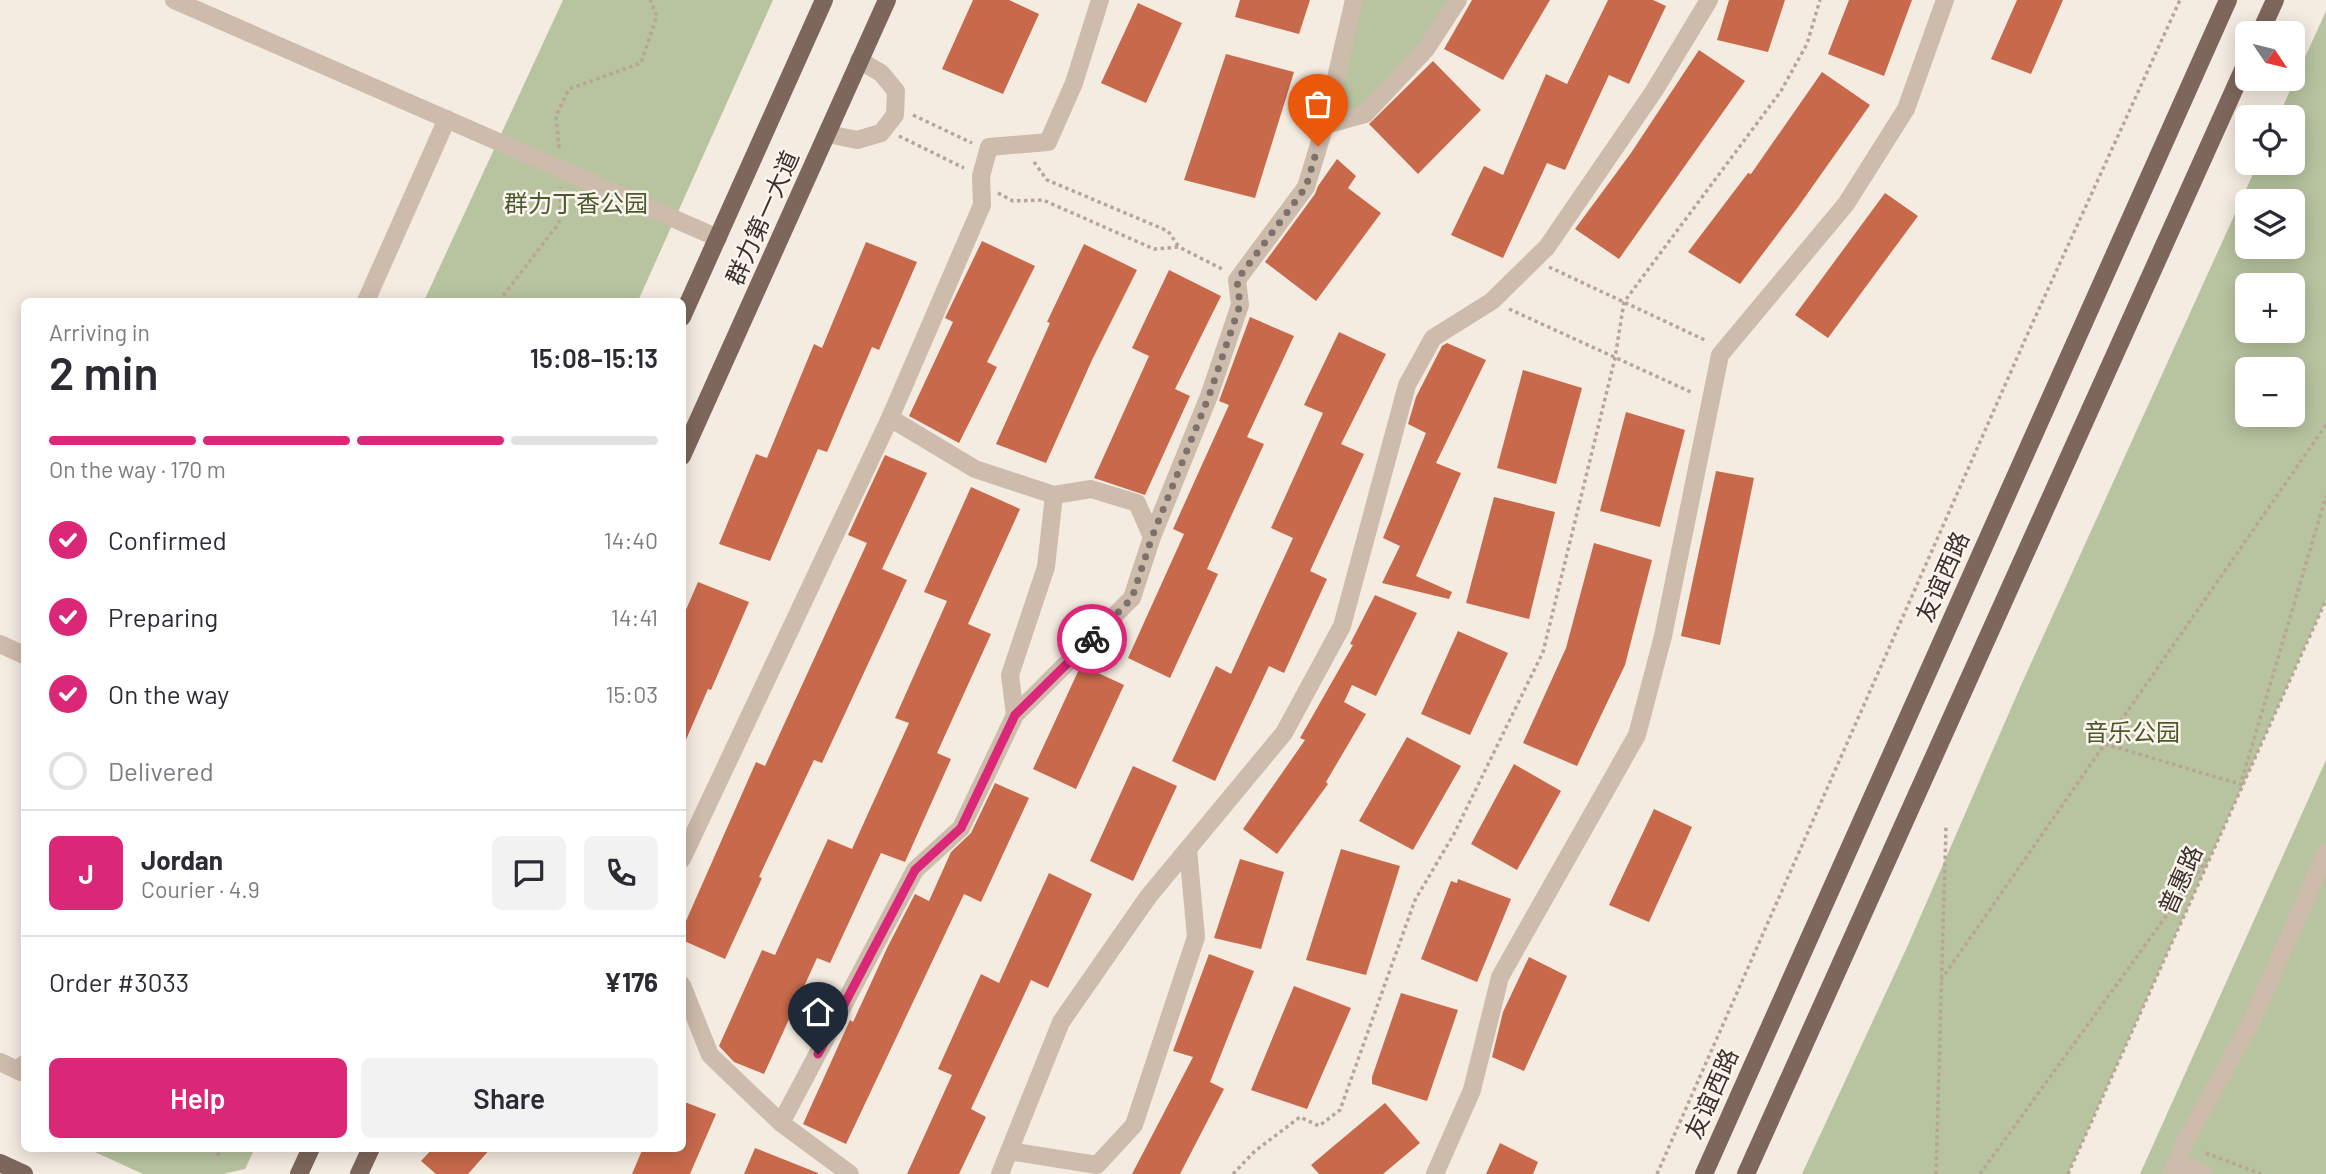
<!DOCTYPE html>
<meta charset="utf-8">
<style>
:root{--surface:#fff;--page:#f2f2f3;--text:#2b2b33;--muted:#7c7c81;--line:#e1e1e2;--accent:#db2777}
body{margin:0;font-family:Barlow,"Noto Sans SC",sans-serif;background:var(--page);color:var(--text);height:100vh;display:flex;flex-direction:column;font-size:26px;white-space:nowrap}
*{box-sizing:border-box;margin:0}
p{font-size:23px;color:var(--muted)}
.icon{flex:none;width:38px;height:38px;fill:none;stroke:currentColor;stroke-width:2;stroke-linecap:round;stroke-linejoin:round}
.map{position:relative;flex:1;overflow:hidden}
.drawer{position:absolute;left:21px;top:298px;width:665px;height:854px;display:flex;flex-direction:column;background:var(--surface);border-radius:10px;box-shadow:0 4px 18px #0003}
.drawer>*{flex:none}
.needle{width:46px;rotate:125deg}
.tools{position:absolute;left:2235px;top:21px;display:grid;gap:14px}
.tools a{display:grid;place-items:center;width:70px;height:70px;border-radius:10px;background:var(--surface);box-shadow:0 4px 18px #0003;font-size:35px}
.pin{position:absolute;display:grid;place-items:center;width:60px;height:60px;color:#fff;margin:-72px -30px;border-radius:50% 50% 50% 0;rotate:-45deg;box-shadow:0 0 7px #0007}
.pin .icon{rotate:45deg}
.courier{position:absolute;display:grid;place-items:center;width:70px;height:70px;margin:-35px;border:5px solid #db2777;border-radius:50%;background:#fff;color:#222;box-shadow:0 2px 9px #0007}
.summary em{font-style:normal;font-weight:600}
.summary div{display:flex;flex-direction:column-reverse}
.summary{display:flex;align-items:center;justify-content:space-between;height:119px;padding:0 28px}
h1{font-size:46px;font-weight:600;line-height:52px}
.bar{display:grid;grid-template-columns:repeat(4,1fr);gap:10px 7px;align-content:center;height:84px;padding:0 28px}
.bar i{height:9px;border-radius:5px;background:var(--line)}
.bar .current{background:var(--accent)}
.bar p{grid-column:span 4}
.line{display:flex;align-items:center;gap:18px;padding:0 28px;border-top:2px solid var(--line)}
.line div{flex:1}
.round{display:grid;place-items:center;flex:none;width:74px;height:74px;border-radius:10px;background:var(--page)}
ol{padding:0 28px;list-style:none}
li{display:flex;align-items:center;gap:21px;height:77px}
li p{margin-inline-start:auto}
li .icon{padding:7px;border-radius:50%;background:var(--accent);color:#fff;stroke-width:4}
li:last-child{color:var(--muted)}
li i{width:38px;height:38px;border:4px solid var(--line);border-radius:50%}
.cta{display:flex;gap:14px;margin-top:auto;padding:14px 28px}
.cta a{flex:1;height:80px;border-radius:10px;background:var(--accent);color:#fff;font-size:28px;font-weight:600;line-height:80px;text-align:center}
.cta a+a{background:var(--page);color:var(--text)}
.map>svg:first-child{display:block}
.green{fill:#b8c4a0;fill-rule:evenodd}
.building{fill:#c8694b}
.lines{fill:none;stroke-linecap:round;stroke-linejoin:round}
.path{stroke:#b9a596;stroke-width:3.5;stroke-dasharray:3.5 3.5;stroke-linecap:butt}
.minor{stroke:#cdbbac;stroke-width:18}
.major{stroke:#7d675c;stroke-width:18}
.done{stroke:#7c716b;stroke-width:7;stroke-dasharray:0 12.6}
.route{stroke:#db2777;stroke-width:9}
.labels{text-anchor:middle;stroke-width:5;stroke-linejoin:round;paint-order:stroke}
.park-label{font-size:24px;fill:#4a5a2e;stroke:#fbf5ee}
.street-label{font-size:24px;fill:#3b302b;stroke:#fbf5ee}
</style>
<div class="map">
<svg width="2326" height="1174" viewBox="0 0 2326 1174">
<rect width="100%" height="100%" fill="#f4ebe1"/>
<path class="green" d="M 563,0 L 773,0 L 638,301 L 424,301 Z
M 1354,0 L 1458,0 L 1365,114 L 1325,125 Z
M 2326,11 L 2326,600 L 2068,1174 L 1802,1174 L 1908,945 L 2022,683 L 2258,163 L 2292,163 L 2292,117 L 2278,117 ZM 2247,201 L 2292,201 L 2292,247 L 2247,247 ZM 2247,285 L 2292,285 L 2292,331 L 2247,331 ZM 2247,369 L 2292,369 L 2292,415 L 2247,415 Z
M 2326,760 L 2326,1174 L 2140,1174 Z
M 86,1148 L 255,1148 L 245,1169 L 223,1174 L 143,1174 Z"/>
<path class="building" d="M 973,0 L 1009,0 L 1039,14 L 1003,94 L 942,69 Z
M 1240,0 L 1310,0 L 1299,34 L 1235,17 Z
M 1472,0 L 1550,0 L 1503,80 L 1444,49 Z
M 1608,0 L 1653,0 L 1666,6 L 1629,84 L 1609,75 L 1565,170 L 1547,163 L 1503,258 L 1451,235 L 1484,166 L 1503,175 L 1546,74 L 1567,84 Z
M 1729,0 L 1785,0 L 1768,52 L 1717,40 Z
M 1849,0 L 1912,0 L 1884,76 L 1828,54 Z
M 2017,0 L 2063,0 L 2031,74 L 1991,59 Z
M 1138,3 L 1182,23 L 1146,103 L 1101,83 Z
M 1699,50 L 1745,81 L 1619,259 L 1575,229 L 1631,153 Z
M 1226,54 L 1294,72 L 1255,198 L 1184,180 Z
M 1433,61 L 1481,110 L 1418,174 L 1369,124 Z
M 1822,72 L 1870,105 L 1798,207 L 1740,284 L 1688,252 L 1748,173 L 1751,174 Z
M 1337,159 L 1356,176 L 1348,188 L 1381,213 L 1316,301 L 1265,262 L 1315,194 L 1318,186 Z
M 1885,193 L 1918,216 L 1828,338 L 1795,315 Z
M 982,241 L 1035,266 L 987,362 L 997,367 L 959,443 L 909,416 L 953,322 L 945,318 Z
M 866,242 L 917,262 L 879,350 L 872,347 L 827,452 L 818,449 L 770,561 L 719,544 L 756,454 L 767,458 L 814,344 L 822,348 Z
M 1084,244 L 1137,270 L 1092,360 L 1046,463 L 996,444 L 1050,323 L 1047,322 Z
M 1169,270 L 1221,296 L 1175,389 L 1190,396 L 1145,495 L 1094,478 L 1149,356 L 1132,348 Z
M 1250,317 L 1294,336 L 1247,437 L 1264,444 L 1207,569 L 1218,574 L 1170,678 L 1128,658 L 1184,534 L 1173,529 L 1229,405 L 1219,401 Z
M 1339,332 L 1386,354 L 1341,444 L 1364,454 L 1310,571 L 1327,579 L 1284,673 L 1269,666 L 1215,781 L 1172,761 L 1216,666 L 1231,674 L 1293,538 L 1271,528 L 1323,413 L 1304,405 Z
M 1447,343 L 1486,360 L 1436,463 L 1461,473 L 1416,576 L 1452,592 L 1449,599 L 1382,583 L 1400,546 L 1383,538 L 1426,433 L 1408,424 L 1416,397 L 1442,346 Z
M 1523,370 L 1582,388 L 1556,484 L 1497,468 Z
M 1626,412 L 1685,430 L 1660,527 L 1600,511 Z
M 885,455 L 927,473 L 882,569 L 907,580 L 822,763 L 814,760 L 759,877 L 762,878 L 725,959 L 682,940 L 682,930 L 756,762 L 765,766 L 867,543 L 848,535 Z
M 1716,471 L 1754,478 L 1720,645 L 1681,636 Z
M 971,487 L 1020,509 L 968,624 L 991,634 L 937,753 L 951,759 L 905,862 L 881,853 L 830,963 L 817,958 L 764,1074 L 734,1062 L 719,1046 L 762,950 L 775,955 L 828,839 L 852,849 L 909,723 L 895,718 L 947,601 L 924,592 Z
M 1494,497 L 1555,512 L 1529,619 L 1466,603 Z
M 1594,543 L 1652,560 L 1625,665 L 1577,766 L 1523,743 L 1566,648 Z
M 698,582 L 749,602 L 711,690 L 708,689 L 682,749 L 682,619 Z
M 1375,595 L 1417,613 L 1376,696 L 1352,685 L 1344,702 L 1366,714 L 1326,782 L 1328,784 L 1277,854 L 1243,829 L 1305,740 L 1300,738 L 1353,645 L 1350,644 Z
M 1458,631 L 1508,653 L 1470,735 L 1421,714 Z
M 1081,665 L 1124,685 L 1076,789 L 1033,769 Z
M 1407,737 L 1461,766 L 1413,850 L 1359,821 Z
M 1514,764 L 1561,791 L 1517,870 L 1471,844 Z
M 1133,766 L 1177,786 L 1133,881 L 1090,861 Z
M 995,783 L 1029,798 L 981,902 L 964,894 L 846,1144 L 803,1124 L 850,1020 L 853,1022 L 888,946 L 915,894 L 929,901 L 951,852 L 971,833 Z
M 1654,809 L 1692,827 L 1649,922 L 1609,905 Z
M 1341,849 L 1400,866 L 1366,975 L 1306,960 Z
M 1240,859 L 1284,872 L 1261,949 L 1214,938 Z
M 1049,873 L 1092,894 L 1048,988 L 1031,980 L 971,1109 L 986,1117 L 959,1174 L 907,1174 L 952,1075 L 938,1069 L 981,974 L 999,983 Z
M 1458,879 L 1511,899 L 1477,982 L 1421,959 L 1451,881 L 1457,883 Z
M 1209,954 L 1254,971 L 1210,1082 L 1224,1089 L 1180,1174 L 1132,1174 L 1193,1057 L 1173,1051 Z
M 1529,957 L 1567,976 L 1524,1071 L 1492,1057 L 1503,1012 Z
M 1294,986 L 1351,1008 L 1307,1109 L 1251,1090 Z
M 1401,993 L 1458,1010 L 1427,1101 L 1372,1084 L 1372,1077 Z
M 682,1101 L 716,1114 L 690,1174 L 632,1174 L 643,1148 L 682,1148 Z
M 1385,1103 L 1420,1143 L 1383,1174 L 1319,1174 L 1311,1165 Z
M 1500,1143 L 1538,1162 L 1533,1174 L 1486,1174 Z
M 433,1148 L 491,1148 L 468,1174 L 436,1174 L 421,1161 Z
M 755,1148 L 818,1173 L 818,1174 L 744,1174 Z"/>
<g class="lines">
<path class="path" d="M 913,115 L 972,143
M 899,136 L 964,168
M 559,148 L 556,116 L 569,89 L 641,63 L 657,16 L 650,0
M 1034,162 L 1047,180 L 1168,231 L 1179,247
M 998,193 L 1013,201 L 1043,200 L 1154,249 L 1179,247 L 1224,270
M 1549,267 L 1707,341
M 499,301 L 559,223 L 561,187
M 1509,309 L 1693,393
M 2105,744 L 2240,784
M 2240,786 L 2326,496
M 1941,980 L 2326,425
M 212,1148 L 222,1158
M 2206,1153 L 2261,1174
M 1233,1174 L 1255,1151 L 1300,1117 L 1319,1126 L 1340,1110 L 1415,900 L 1454,834 L 1543,652 L 1615,358 L 1624,302 L 1781,91 L 1807,44 L 1820,0
M 1657,1174 L 2028,333 L 2180,0
M 1936,1174 L 1946,827
M 1980,1174 L 2208,858
M 2068,1174 L 2326,600"/>
<path class="minor" d="M 174,0 L 718,238
M 1325,125 L 1354,0
M 828,134 L 857,140 L 881,133 L 895,115 L 896,91 L 881,73 L 859,60
M 366,301 L 447,119
M 1152,537 L 1209,396 L 1240,305 L 1237,280 L 1306,187 L 1325,125 L 1365,114 L 1426,49 L 1458,0
M 0,644 L 24,655
M 1015,715 L 1010,675 L 1046,567 L 1054,495
M 682,859 L 890,418 L 982,205 L 981,176 L 989,147 L 1048,142 L 1074,83 L 1100,0
M 682,985 L 710,1055 L 781,1123 L 850,1174
M 0,1062 L 21,1072 L 24,1064
M 781,1123 L 915,870 L 961,828 L 1015,715 L 1132,598 L 1152,537 L 1137,503 L 1091,489 L 1054,495 L 975,469 L 890,418
M 1009,1151 L 1097,1165 L 1134,1125 L 1196,937 L 1188,849
M 2176,1162 L 2204,1174
M 1000,1174 L 1061,1022 L 1148,897 L 1284,733 L 1342,626 L 1407,385 L 1433,338 L 1492,301 L 1547,247 L 1654,91 L 1709,0
M 1435,1174 L 1472,1090 L 1500,977 L 1637,735 L 1663,636 L 1720,355 L 1846,204 L 1906,109 L 1945,0
M 2171,1174 L 2184,1144 L 2252,1020 L 2326,853"/>
<path class="major" d="M 2260,33 L 2275,0
M 682,317 L 824,0
M 682,456 L 887,0
M 0,1163 L 24,1174
M 299,1174 L 311,1148
M 359,1174 L 371,1148
M 1704,1174 L 2228,0
M 1746,1174 L 2247,61"/>
</g>
<g class="lines">
<path class="done" d="M 1092,639 L 1132,598 L 1152,537 L 1209,396 L 1240,305 L 1237,280 L 1306,187 L 1318,146"/>
<path class="route" d="M 818,1054 L 915,870 L 961,828 L 1015,715 L 1092,639"/>
</g>
<g class="labels">
<g class="park-label">
<text x="576" y="212">群力丁香公园</text>
<text x="2132" y="741">音乐公园</text>
</g>
<g class="street-label">
<text transform="translate(763 218) rotate(-66)" y="8">群力第一大道</text>
<text transform="translate(1943 577) rotate(-66)" y="8">友谊西路</text>
<text transform="translate(2181 880) rotate(-66)" y="8">普惠路</text>
<text transform="translate(1712 1094) rotate(-66)" y="8">友谊西路</text>
</g>
</g>
</svg>
<div class="tools">
<a><svg class="needle" viewBox="-14 -14 28 28"><path d="M0-13l5 13h-10z" fill="#e53935"/><path d="M0 13l5-13h-10z" fill="#7c7c81"/></svg></a>
<a><svg class="icon" aria-label="locate" viewBox="0 0 24 24"><circle cx="12" cy="12" r="6"/><path d="M12 2v4M12 18v4M2 12h4M18 12h4"/></svg></a>
<a><svg class="icon" aria-label="layers" viewBox="0 0 24 24"><path d="M12 4l9 5-9 5-9-5zM3 14l9 5 9-5"/></svg></a>
<a>+</a>
<a>−</a>
</div>
<div class="pin" style="left:1318px;top:146px;background:#ea580c"><svg class="icon" aria-label="bag" viewBox="0 0 24 24"><path d="M5 8h14l-1 12H6zM9 8a3 3 0 0 1 6 0"/></svg></div>
<div class="pin" style="left:818px;top:1054px;background:#1f2937"><svg class="icon" aria-label="home" viewBox="0 0 24 24"><path d="M3 11l9-7 9 7M6 9v11h12V9"/></svg></div>
<div class="courier" style="left:1092px;top:639px"><svg class="icon" aria-label="bike" viewBox="0 0 24 24"><circle cx="6" cy="16" r="4"/><circle cx="18" cy="16" r="4"/><path d="M6 16l4-8h5l3 8M10 8l3 8H6M13 5h3"/></svg></div>
<section class="drawer">
<div class="summary"><div><h1>2 min</h1><p>Arriving in</p></div><em>15:08–15:13</em></div>
<div class="bar"><i class="current"></i><i class="current"></i><i class="current"></i><i></i><p>On the way · 170 m</p></div>
<ol>
<li><svg class="icon" aria-label="check" viewBox="0 0 24 24"><path d="M5 12l5 5 9-10"/></svg>Confirmed<p>14:40</p></li>
<li><svg class="icon" aria-label="check" viewBox="0 0 24 24"><path d="M5 12l5 5 9-10"/></svg>Preparing<p>14:41</p></li>
<li><svg class="icon" aria-label="check" viewBox="0 0 24 24"><path d="M5 12l5 5 9-10"/></svg>On the way<p>15:03</p></li>
<li><i></i>Delivered</li>
</ol>
<div class="line" style="height:126px"><b class="round" style="background:var(--accent);color:#fff">J</b><div><b>Jordan</b><p>Courier · 4.9</p></div><a class="round"><svg class="icon" aria-label="chat" viewBox="0 0 24 24"><path d="M4 5h16v11H9l-5 4z"/></svg></a><a class="round"><svg class="icon" aria-label="phone" viewBox="0 0 24 24"><path d="M5 4h4l2 5-3 2q2 4 5 5l2-3 5 2v4C11 20 4 13 5 4z"/></svg></a></div>
<div class="line" style="height:91px"><div>Order #3033</div><b>¥176</b></div>
<div class="cta"><a>Help</a><a>Share</a></div>
</section>
</div>
